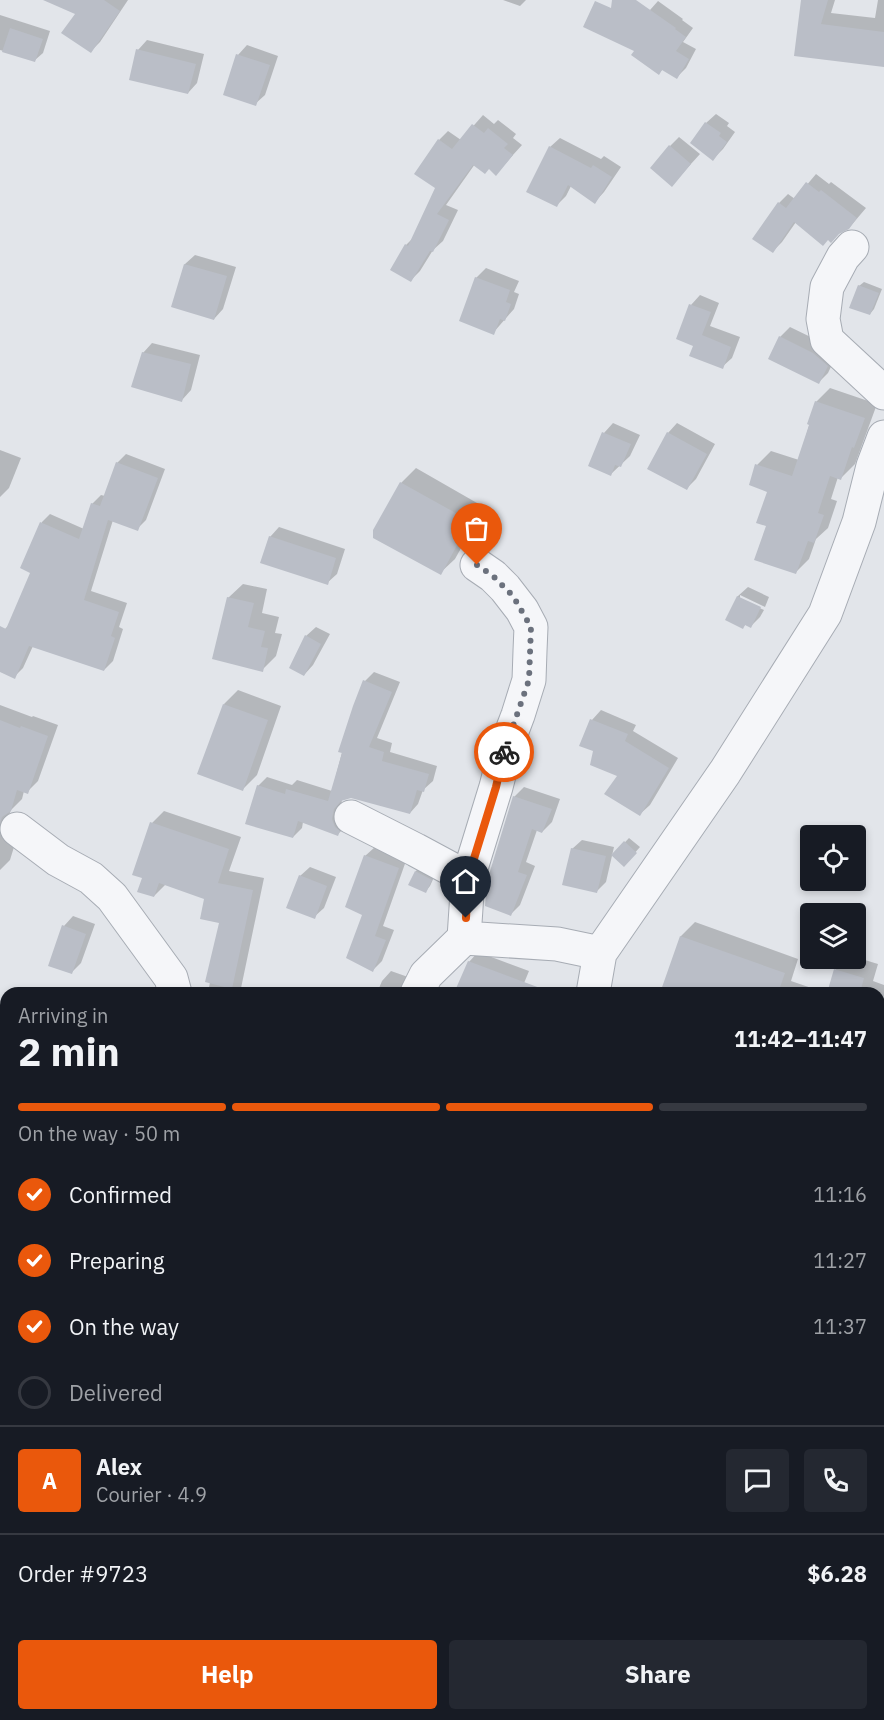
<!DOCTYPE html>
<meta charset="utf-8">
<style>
:root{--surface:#171b24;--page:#242831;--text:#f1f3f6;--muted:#9ea1a6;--line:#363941;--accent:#ea580c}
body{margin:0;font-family:"IBM Plex Sans",sans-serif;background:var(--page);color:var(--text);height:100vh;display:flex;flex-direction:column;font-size:22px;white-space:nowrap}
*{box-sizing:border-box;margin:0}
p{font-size:20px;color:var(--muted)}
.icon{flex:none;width:33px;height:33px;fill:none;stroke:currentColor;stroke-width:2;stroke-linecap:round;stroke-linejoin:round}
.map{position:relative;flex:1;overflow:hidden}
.drawer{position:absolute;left:0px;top:987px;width:885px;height:734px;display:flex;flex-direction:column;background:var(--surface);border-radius:18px 18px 0 0;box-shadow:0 3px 9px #0003}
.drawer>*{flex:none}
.controls{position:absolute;left:800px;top:825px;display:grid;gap:12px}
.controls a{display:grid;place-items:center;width:66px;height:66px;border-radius:6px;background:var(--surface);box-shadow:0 3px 9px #0003;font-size:30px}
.pin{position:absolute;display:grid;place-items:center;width:51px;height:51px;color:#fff;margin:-62px -26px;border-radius:50% 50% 50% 0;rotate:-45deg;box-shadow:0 0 6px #0007}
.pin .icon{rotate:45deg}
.courier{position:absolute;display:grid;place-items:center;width:60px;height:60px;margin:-30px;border:4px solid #ea580c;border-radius:50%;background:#fff;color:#222;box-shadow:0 2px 8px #0007}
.headline em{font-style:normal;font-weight:800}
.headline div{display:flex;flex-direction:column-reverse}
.headline{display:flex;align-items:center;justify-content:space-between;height:102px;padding:0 18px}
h1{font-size:39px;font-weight:800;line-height:45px}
.bar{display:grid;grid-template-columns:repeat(4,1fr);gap:9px 6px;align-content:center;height:72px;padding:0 18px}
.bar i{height:8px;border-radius:4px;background:var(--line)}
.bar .current{background:var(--accent)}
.bar p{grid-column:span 4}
.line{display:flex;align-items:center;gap:15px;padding:0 18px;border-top:2px solid var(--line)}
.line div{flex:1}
.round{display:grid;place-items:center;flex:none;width:63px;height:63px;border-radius:6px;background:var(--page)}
ol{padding:0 18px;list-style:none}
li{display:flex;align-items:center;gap:18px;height:66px}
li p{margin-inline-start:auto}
li .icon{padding:6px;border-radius:50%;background:var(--accent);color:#fff;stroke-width:4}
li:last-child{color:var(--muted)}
li i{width:33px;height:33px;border:3px solid var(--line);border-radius:50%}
.cta{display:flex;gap:12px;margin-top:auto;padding:12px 18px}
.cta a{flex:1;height:69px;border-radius:6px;background:var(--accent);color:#fff;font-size:24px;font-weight:800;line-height:69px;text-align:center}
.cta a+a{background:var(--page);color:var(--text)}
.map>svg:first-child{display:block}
.shadow{fill:#0003}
.building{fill:#babec7}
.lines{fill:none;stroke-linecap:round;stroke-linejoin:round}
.minor-casing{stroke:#a7acb4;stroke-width:35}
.minor{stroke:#f5f6f9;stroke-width:33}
.done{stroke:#6b717d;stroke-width:6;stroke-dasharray:0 10.8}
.route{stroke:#ea580c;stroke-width:8}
</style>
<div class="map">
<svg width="884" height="1720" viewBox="0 0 884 1720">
<rect width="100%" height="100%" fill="#e2e5ea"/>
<path class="shadow" d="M 46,0 L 128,0 L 100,42 L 91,51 L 77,13 Z
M 503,0 L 526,0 L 520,6 Z
M 802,0 L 835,0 L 831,13 L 875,18 L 878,0 L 884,0 L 884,66 L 796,55 Z
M 658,1 L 683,19 L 682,20 L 693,28 L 683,42 L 696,49 L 686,68 L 677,77 L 663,69 L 659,73 L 650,10 Z
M 0,15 L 50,31 L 43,53 L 35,60 L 0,50 Z
M 147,40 L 204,54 L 197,83 L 188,93 L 138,50 Z
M 247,45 L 278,56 L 265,95 L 255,104 L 238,55 Z
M 716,114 L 729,123 L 727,126 L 735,132 L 723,149 L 713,159 L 706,123 Z
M 483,115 L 494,124 L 498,120 L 516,134 L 513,138 L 522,145 L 496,174 L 489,168 L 475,164 L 446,205 L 458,210 L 443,241 L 433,250 L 420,271 L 411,280 L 406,245 L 413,238 L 436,188 L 439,140 L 448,131 L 461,140 Z
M 679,137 L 700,154 L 672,185 L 670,146 Z
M 560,138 L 601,159 L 604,156 L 621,167 L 604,192 L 595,202 L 571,186 L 566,196 L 556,206 L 550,147 Z
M 816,174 L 829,184 L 831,182 L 866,208 L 849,228 L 796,222 L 782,242 L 773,251 L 779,203 L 788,194 L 795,199 Z
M 195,255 L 236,267 L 223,309 L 214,319 L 173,306 L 185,264 Z
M 486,268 L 519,281 L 514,292 L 519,294 L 514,309 L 493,333 L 476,278 Z
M 864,282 L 882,289 L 874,309 L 870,314 L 859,286 Z
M 700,295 L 719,303 L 710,326 L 740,337 L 732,358 L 722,367 L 695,345 L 691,305 Z
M 790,327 L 823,343 L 836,356 L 828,373 L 819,382 L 770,358 L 780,337 Z
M 152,343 L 200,355 L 191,390 L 182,400 L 143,353 Z
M 830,388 L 877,404 L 855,464 L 841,478 L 838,477 L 831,499 L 837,501 L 828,528 L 816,539 L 809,559 L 795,573 L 768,525 L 769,491 L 757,465 L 771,451 L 799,460 L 816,402 Z
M 613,423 L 640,435 L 630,456 L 611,474 L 604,433 Z
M 677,423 L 715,444 L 696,479 L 687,488 L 668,433 Z
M 0,450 L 21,458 L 9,488 L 0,497 Z
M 126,454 L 165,469 L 146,520 L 137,529 L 113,520 L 91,591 L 127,603 L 119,627 L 123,629 L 113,661 L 104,670 L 33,646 L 23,668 L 14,677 L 0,671 L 0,640 L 5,629 L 9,625 L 32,572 L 22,568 L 42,522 L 50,514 L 84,529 L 92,504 L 101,495 L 105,496 L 117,463 Z
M 416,468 L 484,507 L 455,559 L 440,573 L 375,531 L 401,483 Z
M 279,527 L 345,549 L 337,574 L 327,583 L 270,537 Z
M 243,584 L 267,589 L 262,613 L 279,617 L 275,633 L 282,634 L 276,656 L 262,670 L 228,598 Z
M 748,587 L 769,597 L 765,607 L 740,595 L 740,599 L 764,610 L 760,617 L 751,626 L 746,624 L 743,627 L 727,620 L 738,596 Z
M 316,627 L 330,634 L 313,665 L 304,675 L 306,636 Z
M 374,672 L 400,682 L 377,738 L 392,743 L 390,752 L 437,766 L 433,781 L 423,790 L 418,804 L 410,813 L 351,797 L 342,799 L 341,808 L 347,825 L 338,834 L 303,822 L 302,828 L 293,837 L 258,786 L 267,777 L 292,785 L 297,780 L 332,791 L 354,706 L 365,681 Z
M 238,690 L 281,706 L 257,775 L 243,789 L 224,704 Z
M 0,705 L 32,717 L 33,716 L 58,725 L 38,781 L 27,792 L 24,791 L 22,799 L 11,810 L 9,815 L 10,824 L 18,834 L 10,860 L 0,870 Z
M 601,710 L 636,725 L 633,731 L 678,758 L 650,805 L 640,814 L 619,775 L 595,750 L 581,746 L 592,720 Z
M 524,787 L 560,799 L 552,822 L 542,832 L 537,830 L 526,862 L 535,866 L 520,905 L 511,914 L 514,797 Z
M 164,811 L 241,837 L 229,871 L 264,878 L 240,993 L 208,993 L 221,922 L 206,898 L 166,884 L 154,896 L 144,877 L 152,823 Z
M 629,838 L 640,847 L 624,865 L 613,855 Z
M 582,840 L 614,847 L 606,882 L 597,891 L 572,849 Z
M 375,847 L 407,858 L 383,926 L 394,930 L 382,961 L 373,970 L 364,914 L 365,856 Z
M 310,867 L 336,877 L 324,908 L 314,917 L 300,876 Z
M 420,867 L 435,875 L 430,886 L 426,891 L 410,884 L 416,871 Z
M 73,916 L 95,924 L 81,963 L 72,972 L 64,926 Z
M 695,922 L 798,959 L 791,981 L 826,993 L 661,993 L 681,936 Z
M 478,952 L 529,971 L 520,993 L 456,993 L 469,962 Z
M 855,957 L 878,964 L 873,981 L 884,985 L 884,1074 L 879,1073 L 879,993 L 828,993 L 835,970 L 847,958 L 855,958 Z
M 391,971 L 408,977 L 403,993 L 377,993 L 382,981 Z
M 263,989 L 273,993 L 259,993 Z
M 0,1043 L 6,1044 L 6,1052 L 0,1050 Z
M 2,1073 L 6,1076 L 6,1124 L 0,1133 L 0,1075 Z
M 879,1090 L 884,1094 L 884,1145 L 879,1147 Z
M 6,1311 L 6,1340 L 0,1339 L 0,1317 Z
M 879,1344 L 884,1347 L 884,1375 L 879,1383 Z
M 0,1392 L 6,1394 L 6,1450 L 0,1448 Z
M 879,1393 L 884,1395 L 884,1441 L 879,1439 Z
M 879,1510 L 884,1512 L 884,1614 L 881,1619 L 884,1621 L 884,1646 L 879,1653 Z
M 19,1714 L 50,1714 L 48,1720 L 33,1720 L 18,1716 Z
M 103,1714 L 141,1714 L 138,1720 L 101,1720 Z
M 200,1714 L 214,1714 L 231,1720 L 198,1720 Z
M 224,1714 L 236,1714 L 235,1718 Z
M 626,1714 L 657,1714 L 665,1716 L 664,1720 L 622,1720 Z
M 806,1714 L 842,1714 L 840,1720 L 804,1720 Z"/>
<path class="building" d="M 43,0 L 104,0 L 120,11 L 91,53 L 61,33 L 75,14 Z
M 612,0 L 636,0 L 676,28 L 675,29 L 686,37 L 676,51 L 689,59 L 677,79 L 662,70 L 659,75 L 631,55 L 634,51 L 583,27 L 595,1 L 611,8 Z
M 801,0 L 828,0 L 821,24 L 884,32 L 884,67 L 794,56 Z
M 10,28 L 43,39 L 35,62 L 2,52 Z
M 136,49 L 196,64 L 188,94 L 129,80 Z
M 236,54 L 270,65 L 256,106 L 223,95 Z
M 705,122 L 721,133 L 719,136 L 727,142 L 713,161 L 690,143 Z
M 472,124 L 484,133 L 488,128 L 508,144 L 504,148 L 513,155 L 496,176 L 489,169 L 485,174 L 473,165 L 437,214 L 449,220 L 433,252 L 430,251 L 411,282 L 390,270 L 405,244 L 408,246 L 435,188 L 414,174 L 438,139 L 452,149 Z
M 669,145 L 691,164 L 672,187 L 650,168 Z
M 549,146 L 591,168 L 593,165 L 612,177 L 595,204 L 568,185 L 557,207 L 526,192 Z
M 806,182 L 819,192 L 821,190 L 857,218 L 849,229 L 839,234 L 831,243 L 828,240 L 823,246 L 794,222 L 773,253 L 752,239 L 778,202 L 786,208 Z
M 184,264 L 227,276 L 214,320 L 171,307 Z
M 475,277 L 510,290 L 506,302 L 511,304 L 505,321 L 500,319 L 494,335 L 459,321 Z
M 858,285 L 879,293 L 870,315 L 849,308 Z
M 689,304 L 711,312 L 702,335 L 731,347 L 723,369 L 689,356 L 693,346 L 676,339 Z
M 779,336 L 813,353 L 828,366 L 819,384 L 768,359 Z
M 142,352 L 191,364 L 182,402 L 131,387 Z
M 815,401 L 865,418 L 854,448 L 852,447 L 841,480 L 830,476 L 818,513 L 824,515 L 814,543 L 808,541 L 796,574 L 754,560 L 766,526 L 756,523 L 767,492 L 749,485 L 755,464 L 792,476 L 809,425 L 807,424 Z
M 602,432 L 631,444 L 621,467 L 615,465 L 611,476 L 588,466 Z
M 667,432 L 707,454 L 687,490 L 647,469 Z
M 116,462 L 158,478 L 138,531 L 108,520 L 84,600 L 119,612 L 111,636 L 115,638 L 104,671 L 29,646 L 15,679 L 0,672 L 0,626 L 6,629 L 30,573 L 20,568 L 40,522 L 79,539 L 91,503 L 100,506 Z
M 400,482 L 470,521 L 441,575 L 373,538 L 373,530 Z
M 269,536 L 336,558 L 328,585 L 260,563 Z
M 737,596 L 761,607 L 751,628 L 745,625 L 743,629 L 725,620 Z
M 227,597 L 254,603 L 248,627 L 265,631 L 261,647 L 268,648 L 263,672 L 212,659 Z
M 305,635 L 321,644 L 304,676 L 289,668 Z
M 363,680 L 392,692 L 369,747 L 384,752 L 382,761 L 429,774 L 424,792 L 417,790 L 410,814 L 351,798 L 341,801 L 334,809 L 332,819 L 335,827 L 340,831 L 338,836 L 298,821 L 293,838 L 245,824 L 257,785 L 285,794 L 286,789 L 328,801 L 342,753 L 338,752 L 353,706 Z
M 223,704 L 268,720 L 243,791 L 197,774 Z
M 590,719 L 628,734 L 625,741 L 669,768 L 640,816 L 604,794 L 617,776 L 590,765 L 593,751 L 579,746 Z
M 0,720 L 20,728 L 21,726 L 48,736 L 28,794 L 17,790 L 11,811 L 2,817 L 0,823 Z
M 513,796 L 552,809 L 542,833 L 532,829 L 518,872 L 527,875 L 511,916 L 485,906 L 487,881 Z
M 150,822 L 229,849 L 218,883 L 253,890 L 232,989 L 205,982 L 219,923 L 200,919 L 204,899 L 159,883 L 154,897 L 137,892 L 142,878 L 132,875 Z
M 624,841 L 637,853 L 624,867 L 611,855 Z
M 571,848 L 606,856 L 597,893 L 562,885 Z
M 364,855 L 399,868 L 375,936 L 386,940 L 373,972 L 346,958 L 362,915 L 345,907 Z
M 415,871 L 432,880 L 426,893 L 408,885 Z
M 299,875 L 327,886 L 315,919 L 286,908 Z
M 62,925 L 86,934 L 72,974 L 48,966 Z
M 680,936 L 785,973 L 778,993 L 660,993 Z
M 468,961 L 548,991 L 548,993 L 454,993 Z
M 834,969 L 864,978 L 860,993 L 827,993 Z"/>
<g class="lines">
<defs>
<path id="minor" d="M 852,247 L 843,257 L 827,287 L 823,319 L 827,340 L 884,393
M 351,817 L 416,850 L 468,878
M 17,829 L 58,860 L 91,878 L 112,897 L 171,978 L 175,993
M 464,938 L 468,878 L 496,787 L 507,744 L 518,715 L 529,680 L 530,651 L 531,627 L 522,610 L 505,588 L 493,576 L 477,565
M 417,993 L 426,975 L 464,938 L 557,944 L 600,953
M 593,993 L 600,953 L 725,772 L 825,614 L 859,522 L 873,466 L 884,437
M 0,1029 L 6,1030
M 879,1093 L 884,1095
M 0,1175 L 6,1176
M 879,1179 L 884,1165
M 879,1475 L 884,1477
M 0,1634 L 6,1631
M 0,1664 L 6,1657
M 416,1714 L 434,1720
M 172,1720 L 173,1714
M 357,1720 L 359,1714
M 689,1720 L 691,1714"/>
</defs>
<use href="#minor" class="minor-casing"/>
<use href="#minor" class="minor"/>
</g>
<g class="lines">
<path class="done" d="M 477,565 L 493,576 L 513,596 L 531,627 L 529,680 L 504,752"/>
<path class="route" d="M 466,918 L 468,878 L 496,787 L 504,752"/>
</g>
</svg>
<div class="controls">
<a><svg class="icon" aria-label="locate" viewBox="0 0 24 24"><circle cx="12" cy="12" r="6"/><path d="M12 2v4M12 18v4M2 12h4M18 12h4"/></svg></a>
<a><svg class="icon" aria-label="layers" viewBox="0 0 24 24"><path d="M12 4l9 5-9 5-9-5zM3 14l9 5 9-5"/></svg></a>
</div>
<div class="pin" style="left:477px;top:565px;background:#ea580c"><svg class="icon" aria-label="bag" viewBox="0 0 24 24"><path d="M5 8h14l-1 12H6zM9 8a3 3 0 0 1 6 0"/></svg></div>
<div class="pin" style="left:466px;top:918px;background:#1f2937"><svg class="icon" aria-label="home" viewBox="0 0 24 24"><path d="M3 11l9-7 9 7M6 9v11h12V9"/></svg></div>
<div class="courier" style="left:504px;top:752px"><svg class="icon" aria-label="bike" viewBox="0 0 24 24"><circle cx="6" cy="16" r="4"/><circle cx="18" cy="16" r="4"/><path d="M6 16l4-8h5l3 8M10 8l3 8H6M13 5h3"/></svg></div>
<section class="drawer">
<div class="headline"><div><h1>2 min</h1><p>Arriving in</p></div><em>11:42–11:47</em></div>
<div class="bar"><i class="current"></i><i class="current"></i><i class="current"></i><i></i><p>On the way · 50 m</p></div>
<ol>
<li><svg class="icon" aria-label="check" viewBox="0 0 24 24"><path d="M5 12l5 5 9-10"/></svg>Confirmed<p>11:16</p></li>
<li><svg class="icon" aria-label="check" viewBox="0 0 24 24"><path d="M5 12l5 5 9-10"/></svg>Preparing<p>11:27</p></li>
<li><svg class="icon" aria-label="check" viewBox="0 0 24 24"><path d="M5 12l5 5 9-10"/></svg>On the way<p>11:37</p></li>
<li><i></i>Delivered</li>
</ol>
<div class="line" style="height:108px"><b class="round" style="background:var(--accent);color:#fff">A</b><div><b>Alex</b><p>Courier · 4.9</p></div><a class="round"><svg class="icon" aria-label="chat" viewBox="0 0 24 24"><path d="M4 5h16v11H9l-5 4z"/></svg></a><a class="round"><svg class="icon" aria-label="phone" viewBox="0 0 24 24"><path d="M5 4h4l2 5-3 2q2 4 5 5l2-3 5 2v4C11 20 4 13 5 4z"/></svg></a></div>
<div class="line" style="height:78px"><div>Order #9723</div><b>$6.28</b></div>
<div class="cta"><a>Help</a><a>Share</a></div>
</section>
</div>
